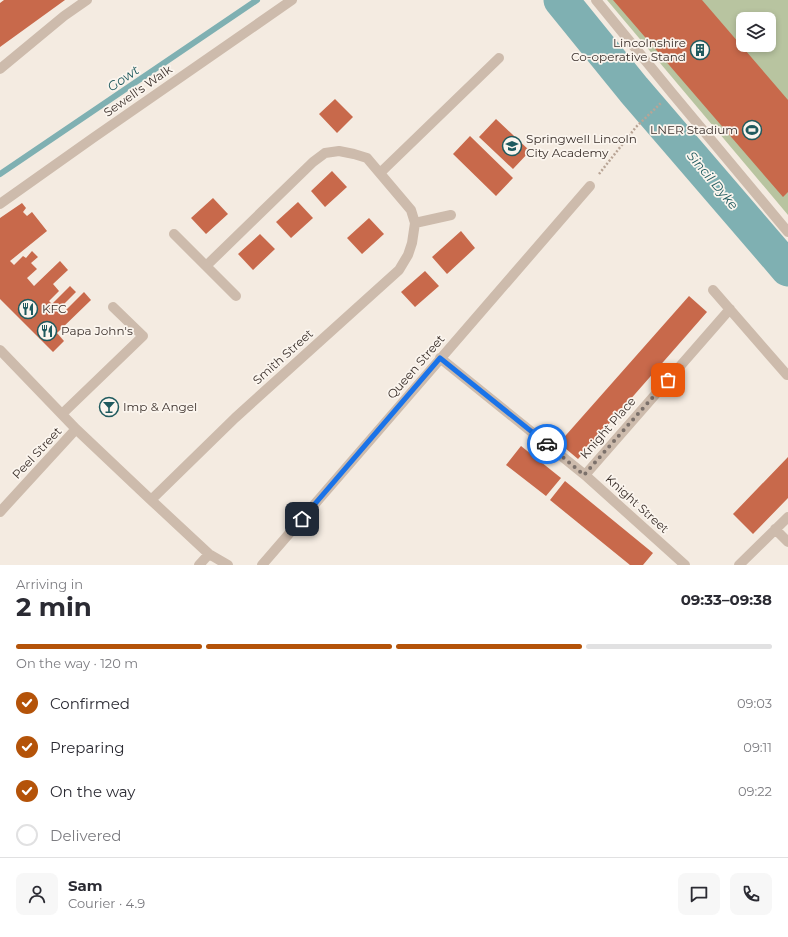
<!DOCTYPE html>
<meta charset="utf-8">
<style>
:root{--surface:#fff;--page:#f7f7f7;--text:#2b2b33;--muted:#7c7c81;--line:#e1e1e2;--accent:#b45309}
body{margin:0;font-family:Montserrat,sans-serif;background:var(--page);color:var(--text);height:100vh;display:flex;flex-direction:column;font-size:15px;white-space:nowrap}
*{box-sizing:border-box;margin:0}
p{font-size:13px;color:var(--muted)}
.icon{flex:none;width:22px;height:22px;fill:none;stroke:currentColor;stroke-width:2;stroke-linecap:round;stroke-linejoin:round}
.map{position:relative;height:565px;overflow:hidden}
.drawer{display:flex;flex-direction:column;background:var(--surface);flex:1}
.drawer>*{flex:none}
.tools{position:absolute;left:736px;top:12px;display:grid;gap:8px}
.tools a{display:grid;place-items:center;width:40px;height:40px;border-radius:8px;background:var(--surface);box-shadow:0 2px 6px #0003;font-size:20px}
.pin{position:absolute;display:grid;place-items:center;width:34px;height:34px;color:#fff;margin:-17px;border-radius:8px;box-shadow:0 2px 6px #0006}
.courier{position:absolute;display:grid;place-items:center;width:40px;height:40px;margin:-20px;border:3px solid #1a73e8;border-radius:50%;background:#fff;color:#222;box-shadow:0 1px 5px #0007}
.head em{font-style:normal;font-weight:700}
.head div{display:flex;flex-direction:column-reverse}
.head{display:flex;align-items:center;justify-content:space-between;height:68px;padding:0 16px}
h1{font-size:26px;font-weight:700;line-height:30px}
.bar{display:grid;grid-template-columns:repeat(4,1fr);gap:6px 4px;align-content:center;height:48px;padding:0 16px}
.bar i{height:5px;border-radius:3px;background:var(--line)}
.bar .on{background:var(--accent)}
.bar p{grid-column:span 4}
.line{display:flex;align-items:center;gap:10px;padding:0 16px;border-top:1px solid var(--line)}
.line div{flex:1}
.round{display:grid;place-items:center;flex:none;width:42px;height:42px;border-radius:8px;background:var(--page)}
ol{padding:0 16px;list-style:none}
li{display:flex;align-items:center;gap:12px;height:44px}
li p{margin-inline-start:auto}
li .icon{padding:4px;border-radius:50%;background:var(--accent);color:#fff;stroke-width:4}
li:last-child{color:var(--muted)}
li i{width:22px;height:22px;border:2px solid var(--line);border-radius:50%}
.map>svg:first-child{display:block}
.green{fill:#b8c4a0;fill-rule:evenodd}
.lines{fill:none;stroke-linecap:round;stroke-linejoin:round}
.stream{stroke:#7fb0b2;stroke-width:6}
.river{stroke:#7fb0b2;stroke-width:35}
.building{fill:#c8694b}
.path{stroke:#b9a596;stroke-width:2.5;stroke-dasharray:2 2;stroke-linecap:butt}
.minor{stroke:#cdbbac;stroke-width:10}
.done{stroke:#7c716b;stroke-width:4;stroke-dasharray:0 7.2}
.route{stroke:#1a73e8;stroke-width:5}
.labels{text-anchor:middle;stroke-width:3.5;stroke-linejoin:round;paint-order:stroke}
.poi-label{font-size:12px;fill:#3b302b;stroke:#fbf5ee;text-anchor:start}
.street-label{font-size:12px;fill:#3b302b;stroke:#fbf5ee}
.water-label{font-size:13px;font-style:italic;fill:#1f5a5e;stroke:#fbf5ee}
</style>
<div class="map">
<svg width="788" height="565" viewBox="0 0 788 565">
<rect width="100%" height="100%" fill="#f4ebe1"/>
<path class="green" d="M 607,0 L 788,0 L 788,215 ZM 743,19 L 769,19 L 769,45 L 743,45 Z"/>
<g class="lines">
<path class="stream" d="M 0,174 L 257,0"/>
<path class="river" d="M 561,0 L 634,90 L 788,269"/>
</g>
<path class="building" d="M 4,0 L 65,0 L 0,47 L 0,3 Z
M 613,0 L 702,0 L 788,100 L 788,192 L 783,197 Z
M 335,99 L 353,117 L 337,133 L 319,114 Z
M 496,119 L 530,151 L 513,169 L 479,137 Z
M 470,136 L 513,178 L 496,196 L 453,154 Z
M 332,171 L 347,187 L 325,207 L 311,191 Z
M 213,198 L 228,214 L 206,234 L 191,218 Z
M 298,202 L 313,218 L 291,238 L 276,222 Z
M 22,203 L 26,208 L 23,212 L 27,216 L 32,212 L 47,231 L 10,261 L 14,265 L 23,256 L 26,258 L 32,251 L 38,257 L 31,263 L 37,269 L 27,278 L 34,286 L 60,261 L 68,270 L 53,284 L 59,291 L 49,301 L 52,304 L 70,286 L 76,292 L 57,311 L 61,315 L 84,292 L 91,300 L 57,333 L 64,341 L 53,352 L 0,299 L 0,218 Z
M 369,218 L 384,234 L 362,254 L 347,238 Z
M 461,231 L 475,248 L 447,274 L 432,257 Z
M 260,234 L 275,249 L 253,270 L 238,254 Z
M 425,271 L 439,286 L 415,307 L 401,292 Z
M 689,296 L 707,312 L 578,459 L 559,443 Z
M 521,446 L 561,478 L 546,496 L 506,465 Z
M 788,457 L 788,498 L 753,534 L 733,514 Z
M 565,481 L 653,553 L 643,565 L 630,565 L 550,500 Z"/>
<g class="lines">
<path class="path" d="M 599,174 L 636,127 L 661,103"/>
<path class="minor" d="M 596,0 L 672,93 L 788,232
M 0,69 L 64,16 L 87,0
M 380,173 L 499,58
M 0,204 L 93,138 L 292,0
M 415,223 L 451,215
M 206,266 L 236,296
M 713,290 L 787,375
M 0,350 L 76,429 L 151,500 L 209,554 L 228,565
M 440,358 L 585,475 L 685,565
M 62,414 L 143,336 L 113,307
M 585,475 L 730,309
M 151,500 L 235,418 L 399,270 L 408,255 L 412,243 L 415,223 L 411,210 L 367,158 L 354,154 L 339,151 L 325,153 L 313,162 L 206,266 L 174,234
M 0,512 L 76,429
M 775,529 L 788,542
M 199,565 L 209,554
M 262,565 L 590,186
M 739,565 L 788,517"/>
</g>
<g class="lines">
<path class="done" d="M 547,444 L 584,475 L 668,380"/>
<path class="route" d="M 302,519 L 440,358 L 547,444"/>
</g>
<defs>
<symbol id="building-ring" viewBox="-11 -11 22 22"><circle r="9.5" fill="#fbf5ee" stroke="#1f5a5e" stroke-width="1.5"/><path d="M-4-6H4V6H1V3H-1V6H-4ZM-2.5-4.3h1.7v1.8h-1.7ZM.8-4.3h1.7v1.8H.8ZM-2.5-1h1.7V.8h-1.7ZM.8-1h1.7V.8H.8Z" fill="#1f5a5e"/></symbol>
<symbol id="stadium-ring" viewBox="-11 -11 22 22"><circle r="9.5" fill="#fbf5ee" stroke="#1f5a5e" stroke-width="1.5"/><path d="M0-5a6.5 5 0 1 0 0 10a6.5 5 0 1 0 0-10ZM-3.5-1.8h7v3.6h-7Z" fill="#1f5a5e"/></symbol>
<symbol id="school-ring" viewBox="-11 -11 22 22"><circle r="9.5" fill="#fbf5ee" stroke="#1f5a5e" stroke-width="1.5"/><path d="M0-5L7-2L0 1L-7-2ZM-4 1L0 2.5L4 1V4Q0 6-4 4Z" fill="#1f5a5e"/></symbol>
<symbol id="restaurant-ring" viewBox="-11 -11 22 22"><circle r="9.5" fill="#fbf5ee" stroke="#1f5a5e" stroke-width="1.5"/><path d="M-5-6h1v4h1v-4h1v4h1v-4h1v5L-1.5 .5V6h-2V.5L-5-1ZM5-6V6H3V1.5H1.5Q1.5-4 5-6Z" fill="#1f5a5e"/></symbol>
<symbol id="bar-ring" viewBox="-11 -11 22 22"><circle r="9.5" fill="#fbf5ee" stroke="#1f5a5e" stroke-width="1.5"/><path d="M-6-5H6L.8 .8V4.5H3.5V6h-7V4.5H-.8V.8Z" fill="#1f5a5e"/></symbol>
</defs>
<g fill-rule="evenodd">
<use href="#building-ring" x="689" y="39" width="22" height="22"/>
<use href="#stadium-ring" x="741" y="119" width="22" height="22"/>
<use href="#school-ring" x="501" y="135" width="22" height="22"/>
<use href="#restaurant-ring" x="17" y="298" width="22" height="22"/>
<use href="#restaurant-ring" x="36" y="320" width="22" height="22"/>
<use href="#bar-ring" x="98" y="396" width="22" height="22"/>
</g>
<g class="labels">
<g class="poi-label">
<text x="686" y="47" text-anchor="end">Lincolnshire<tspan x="686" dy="14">Co-operative Stand</tspan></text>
<text x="738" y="134" text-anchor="end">LNER Stadium</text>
<text x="526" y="143">Springwell Lincoln<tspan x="526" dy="14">City Academy</tspan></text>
<text x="42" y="313">KFC</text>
<text x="61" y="335">Papa John's</text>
<text x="123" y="411">Imp &amp; Angel</text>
</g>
<g class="street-label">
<text transform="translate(138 91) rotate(-35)" y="4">Sewell's Walk</text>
<text transform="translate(283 357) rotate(-42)" y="4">Smith Street</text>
<text transform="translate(416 367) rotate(-49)" y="4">Queen Street</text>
<text transform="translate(608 428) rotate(-49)" y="4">Knight Place</text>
<text transform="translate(37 453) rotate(-47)" y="4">Peel Street</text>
<text transform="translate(637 504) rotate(42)" y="4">Knight Street</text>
</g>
<g class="water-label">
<text transform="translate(123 78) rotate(-34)" y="5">Gowt</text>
<text transform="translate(713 180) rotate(50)" y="5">Sincil Dyke</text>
</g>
</g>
</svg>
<div class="tools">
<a><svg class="icon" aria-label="layers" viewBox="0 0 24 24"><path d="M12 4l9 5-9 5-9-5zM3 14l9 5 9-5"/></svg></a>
</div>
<div class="pin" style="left:668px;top:380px;background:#ea580c"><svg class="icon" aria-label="bag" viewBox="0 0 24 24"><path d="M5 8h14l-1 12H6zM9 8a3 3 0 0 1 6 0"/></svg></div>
<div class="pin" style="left:302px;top:519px;background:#1f2937"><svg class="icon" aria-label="home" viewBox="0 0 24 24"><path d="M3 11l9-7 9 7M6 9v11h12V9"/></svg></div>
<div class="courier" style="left:547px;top:444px"><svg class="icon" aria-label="car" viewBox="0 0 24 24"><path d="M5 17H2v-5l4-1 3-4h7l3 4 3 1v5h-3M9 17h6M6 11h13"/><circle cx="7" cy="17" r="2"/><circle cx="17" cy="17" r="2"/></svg></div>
</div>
<section class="drawer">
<div class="head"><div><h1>2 min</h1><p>Arriving in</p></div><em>09:33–09:38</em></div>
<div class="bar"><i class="on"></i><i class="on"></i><i class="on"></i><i></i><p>On the way · 120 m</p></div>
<ol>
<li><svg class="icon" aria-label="check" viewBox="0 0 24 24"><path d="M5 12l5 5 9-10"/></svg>Confirmed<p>09:03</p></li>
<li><svg class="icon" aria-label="check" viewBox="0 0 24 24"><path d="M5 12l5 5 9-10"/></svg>Preparing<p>09:11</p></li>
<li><svg class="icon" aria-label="check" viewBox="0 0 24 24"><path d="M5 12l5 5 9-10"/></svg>On the way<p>09:22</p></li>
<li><i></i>Delivered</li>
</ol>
<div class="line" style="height:72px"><a class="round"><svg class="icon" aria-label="person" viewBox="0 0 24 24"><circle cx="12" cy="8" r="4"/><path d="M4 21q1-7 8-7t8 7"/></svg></a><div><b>Sam</b><p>Courier · 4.9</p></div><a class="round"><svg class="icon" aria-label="chat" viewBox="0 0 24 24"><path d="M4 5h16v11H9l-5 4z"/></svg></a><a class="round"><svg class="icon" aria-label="phone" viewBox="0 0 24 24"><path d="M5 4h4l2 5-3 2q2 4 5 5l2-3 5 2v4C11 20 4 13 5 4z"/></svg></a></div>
</section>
